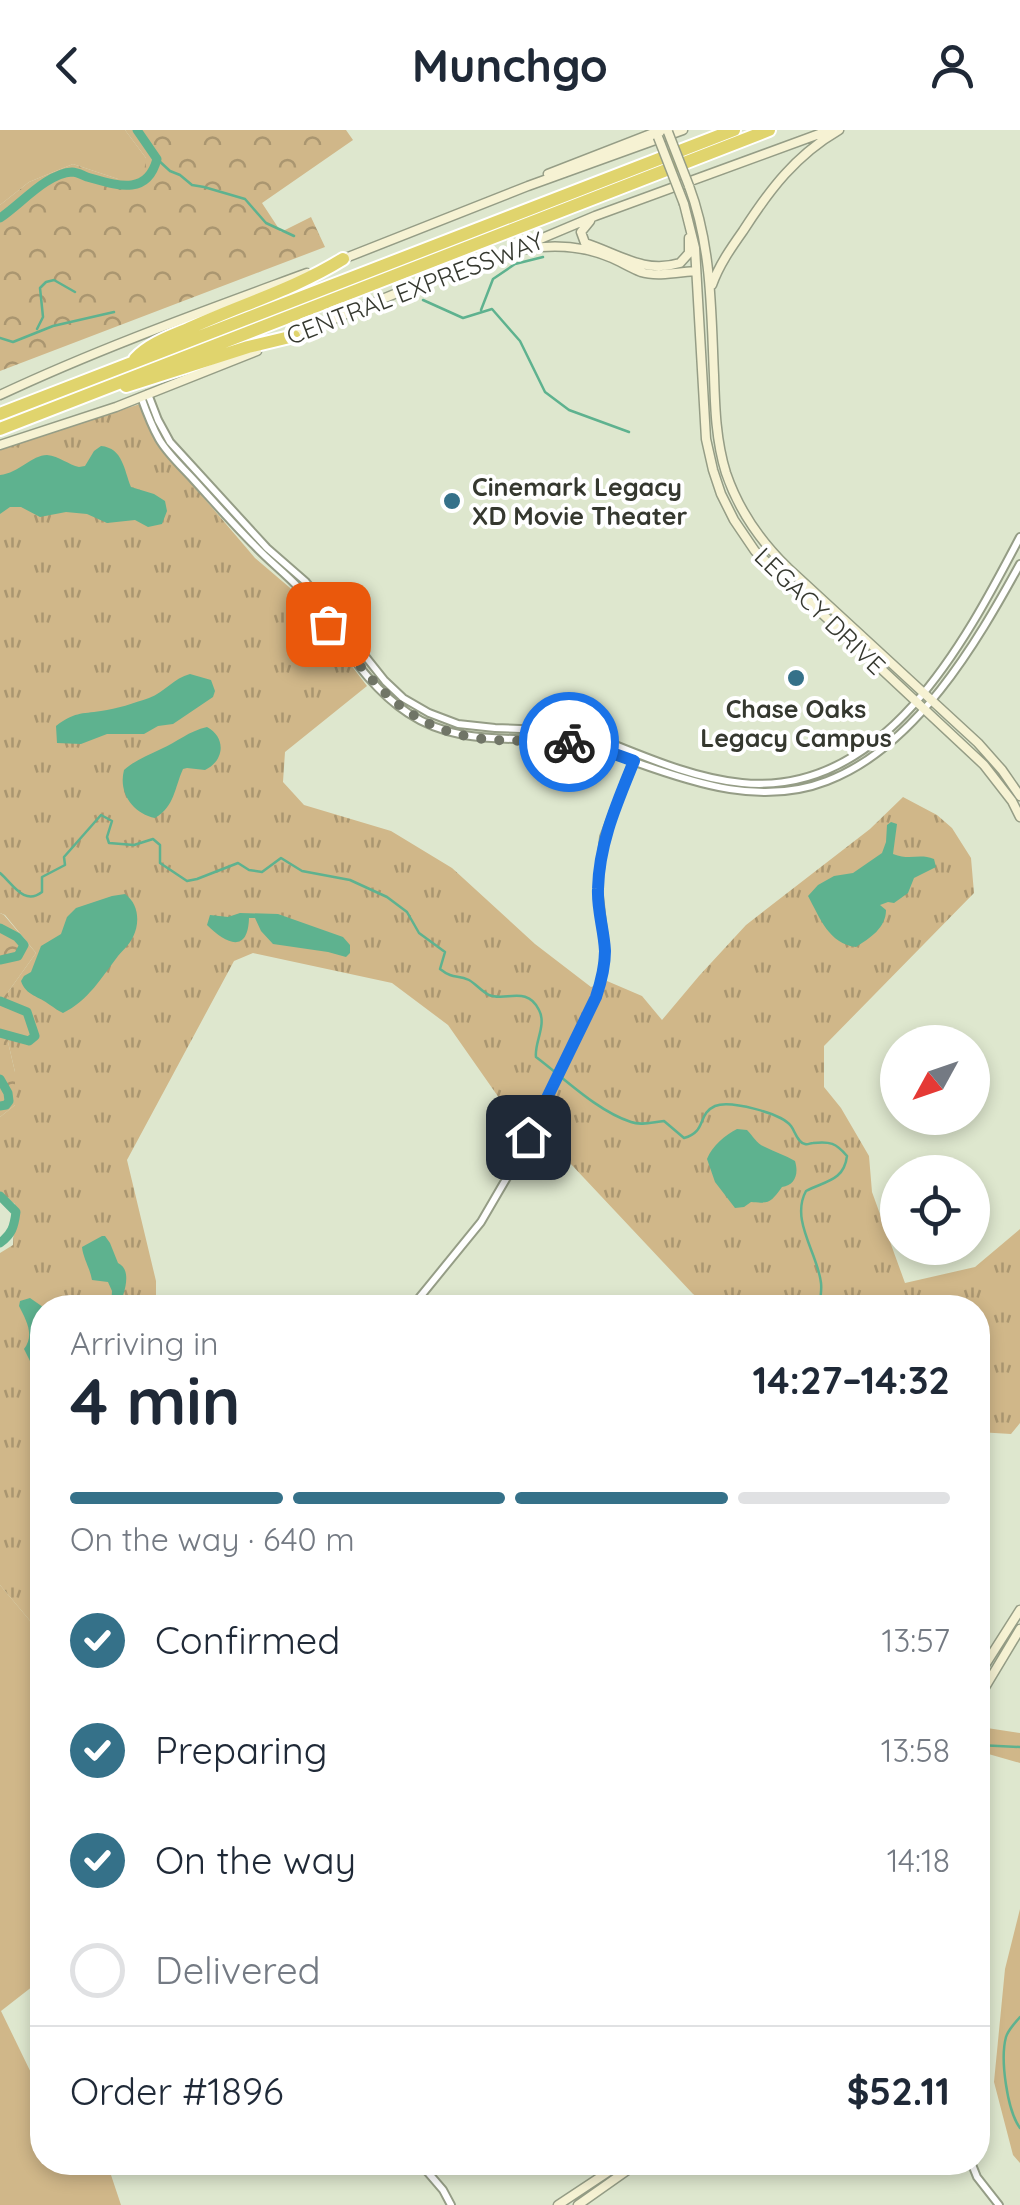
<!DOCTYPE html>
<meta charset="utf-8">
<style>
:root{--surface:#fff;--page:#f2f2f3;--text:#1f2937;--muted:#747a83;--line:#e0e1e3;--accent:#357189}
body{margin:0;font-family:Quicksand,sans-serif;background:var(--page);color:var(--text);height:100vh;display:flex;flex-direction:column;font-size:38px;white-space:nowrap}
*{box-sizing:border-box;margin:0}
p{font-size:32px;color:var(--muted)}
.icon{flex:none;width:55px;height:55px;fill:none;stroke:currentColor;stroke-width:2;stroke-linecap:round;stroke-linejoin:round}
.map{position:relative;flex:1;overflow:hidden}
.sheet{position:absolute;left:30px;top:1165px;width:960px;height:880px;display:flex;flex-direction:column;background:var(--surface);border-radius:40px;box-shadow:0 5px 15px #0003}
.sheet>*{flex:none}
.needle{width:65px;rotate:230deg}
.fabs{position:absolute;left:880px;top:895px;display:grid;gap:20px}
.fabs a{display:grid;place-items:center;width:110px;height:110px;border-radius:50%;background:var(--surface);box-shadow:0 5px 15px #0003;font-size:50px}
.pin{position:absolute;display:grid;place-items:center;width:85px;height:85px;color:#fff;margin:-42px;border-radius:20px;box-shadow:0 5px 15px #0006}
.courier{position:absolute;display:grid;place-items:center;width:100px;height:100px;margin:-50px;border:8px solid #1a73e8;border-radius:50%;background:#fff;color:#222;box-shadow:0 2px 12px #0007}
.overview em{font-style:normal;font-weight:700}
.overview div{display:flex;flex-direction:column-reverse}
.overview{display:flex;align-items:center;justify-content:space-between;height:170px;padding:0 40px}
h1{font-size:65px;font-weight:700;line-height:75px}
.bar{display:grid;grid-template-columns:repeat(4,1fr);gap:15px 10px;align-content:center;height:120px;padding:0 40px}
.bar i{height:12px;border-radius:8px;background:var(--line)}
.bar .on{background:var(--accent)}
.bar p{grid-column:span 4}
.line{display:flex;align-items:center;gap:25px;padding:0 40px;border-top:2px solid var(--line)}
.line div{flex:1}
ol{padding:0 40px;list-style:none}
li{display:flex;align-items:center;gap:30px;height:110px}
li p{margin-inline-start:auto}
li .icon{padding:10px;border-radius:50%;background:var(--accent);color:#fff;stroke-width:4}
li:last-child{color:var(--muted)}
li i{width:55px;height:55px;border:5px solid var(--line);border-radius:50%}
header{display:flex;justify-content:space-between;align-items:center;height:130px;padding:0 40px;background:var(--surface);font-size:45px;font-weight:700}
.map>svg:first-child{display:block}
.grass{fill:url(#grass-tufts)}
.forest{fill:url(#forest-crowns)}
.park{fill:#d0b789}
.water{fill:#5eb28f}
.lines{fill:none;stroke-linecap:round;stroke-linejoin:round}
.stream{stroke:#5eb28f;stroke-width:2.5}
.river{stroke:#5eb28f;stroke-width:9}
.tertiary-casing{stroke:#959d86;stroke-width:10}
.secondary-casing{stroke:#959d86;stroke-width:11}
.motorway-casing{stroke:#fff;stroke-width:16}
.tertiary{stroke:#fff;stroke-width:6}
.secondary{stroke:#f6f2d3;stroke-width:8}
.motorway{stroke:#e0d46d;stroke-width:12}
.secondary-bridge-casing{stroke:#959d86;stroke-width:11;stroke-linecap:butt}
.secondary-bridge{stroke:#f6f2d3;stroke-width:8}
.done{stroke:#707567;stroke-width:10;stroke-dasharray:0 18}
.route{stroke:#1a73e8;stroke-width:12}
.poi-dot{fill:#357189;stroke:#fff;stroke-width:4}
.labels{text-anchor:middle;stroke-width:8;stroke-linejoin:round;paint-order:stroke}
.street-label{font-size:25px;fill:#35382f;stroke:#fff}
.poi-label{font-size:25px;font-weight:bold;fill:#35382f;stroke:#fff;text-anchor:start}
</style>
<header><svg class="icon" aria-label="back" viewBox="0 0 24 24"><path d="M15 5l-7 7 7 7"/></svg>Munchgo<svg class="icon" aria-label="person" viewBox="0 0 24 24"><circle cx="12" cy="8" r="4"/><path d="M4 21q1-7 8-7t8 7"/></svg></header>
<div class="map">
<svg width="1020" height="2075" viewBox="0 0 1020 2075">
<defs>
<pattern id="grass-tufts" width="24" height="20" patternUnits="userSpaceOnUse" patternTransform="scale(2.5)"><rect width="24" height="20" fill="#d0b789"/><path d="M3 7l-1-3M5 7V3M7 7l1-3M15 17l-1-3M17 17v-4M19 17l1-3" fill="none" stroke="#aa9670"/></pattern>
<pattern id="forest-crowns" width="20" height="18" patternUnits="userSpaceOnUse" patternTransform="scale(2.5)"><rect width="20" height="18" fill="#d0b789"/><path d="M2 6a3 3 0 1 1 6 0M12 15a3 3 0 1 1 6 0" fill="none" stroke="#aa9670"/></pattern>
</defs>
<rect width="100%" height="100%" fill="#dee7ce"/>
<path class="grass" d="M 140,274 L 157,313 L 255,428 L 296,463 L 367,556 L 285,622 L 283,652 L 304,675 L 391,701 L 452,738 L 535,814 L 591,857 L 607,851 L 642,866 L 662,890 L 699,846 L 746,795 L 870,699 L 903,667 L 937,685 L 952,698 L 971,728 L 974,763 L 824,916 L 824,957 L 841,978 L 869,1026 L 872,1062 L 905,1153 L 975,1137 L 1020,1099 L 1020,1293 L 1011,1304 L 978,1302 L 978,1178 L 713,1177 L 693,1164 L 569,1032 L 504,975 L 448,895 L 392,853 L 253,823 L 234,831 L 127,1030 L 156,1151 L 156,1177 L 42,1178 L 42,1505 L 0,1455 L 0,1123 L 13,1115 L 15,1074 L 0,1064 L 0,987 L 15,975 L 15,942 L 8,912 L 8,862 L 36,823 L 5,785 L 0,783 L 0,319 Z"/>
<path class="forest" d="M 125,0 L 346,0 L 353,10 L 262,73 L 281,102 L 311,87 L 325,117 L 0,241 L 0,75 L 29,52 L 73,34 L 118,49 L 146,28 Z
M 0,783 L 4,785 L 36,823 L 8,862 L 8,912 L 15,942 L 15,975 L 0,987 Z"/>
<path class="park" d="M 0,0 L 125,0 L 146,28 L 143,49 L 118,49 L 73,34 L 29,52 L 0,75 Z
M 0,1455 L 42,1505 L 42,1849 L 1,1881 L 36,1953 L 42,1980 L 42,2032 L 107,2033 L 121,2075 L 0,2075 Z
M 978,1594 L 987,1598 L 1020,1603 L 1020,1633 L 978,1621 Z
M 1020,1779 L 1020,2033 L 1013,2025 L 994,1952 L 1005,1839 Z"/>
<path class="water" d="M 101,316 C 123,318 124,340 131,357 L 154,364 L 165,371 L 167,381 L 162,394 L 148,397 L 135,390 L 107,393 L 87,384 L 66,382 L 40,387 L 21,377 L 10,377 L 0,384 L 0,345 C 19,343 32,325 47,325 C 59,326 69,335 79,337 L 85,336 L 94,321 Z
M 190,544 L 211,550 L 215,561 L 213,567 L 173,594 L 158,596 L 144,604 L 107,604 L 81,614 L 57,613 L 56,596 C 74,582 81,584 101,581 C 117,579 134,573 149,568 C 165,562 174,548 190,544 Z
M 207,597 C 227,608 224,631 205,640 L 187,638 L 183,639 C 174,659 175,676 155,688 C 133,683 118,663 124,640 C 135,630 147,626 161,619 C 177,612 189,601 207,597 Z
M 891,692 L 897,694 L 893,724 C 911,731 918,723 934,729 L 936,737 L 914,748 L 908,763 L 894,773 L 888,772 L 880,775 L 886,780 C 886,798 870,808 856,817 C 829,814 820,788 808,766 L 818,755 L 834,746 L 853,743 L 882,723 L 886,712 L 887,695 Z
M 125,764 C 139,774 140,793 133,807 C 130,814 123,820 118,826 C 102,847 88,871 63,883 C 58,881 55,878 50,875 C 39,866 26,866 21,851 L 24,846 L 31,842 L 41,816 L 61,804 L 67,787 L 76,778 L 112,766 Z
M 240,783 L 278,784 L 343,807 L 350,815 L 350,823 L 346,827 L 328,822 L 273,814 L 261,801 L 255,788 L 249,788 C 248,824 226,814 207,795 L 210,785 L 228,787 Z
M 737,999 L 747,1000 C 753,1006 757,1014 765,1017 C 775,1022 785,1025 795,1031 C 799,1044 795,1055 782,1057 C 771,1072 770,1074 751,1072 L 744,1077 L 735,1078 L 715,1052 L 707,1029 C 712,1016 725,1005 737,999 Z
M 102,1106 L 105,1106 L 110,1113 L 118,1133 C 133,1140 124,1164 119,1177 L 111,1177 L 112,1161 L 108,1152 L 92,1150 C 90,1138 83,1128 82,1117 Z
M 30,1168 L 43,1177 L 42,1339 L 33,1323 L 39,1272 L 32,1235 L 24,1219 C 35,1205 26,1190 19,1176 L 20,1171 Z"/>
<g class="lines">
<path class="stream" d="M 157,29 L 170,41 L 180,45 L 192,55 L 204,57 L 245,69 L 266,93 L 294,106
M 423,170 L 463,188 L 492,179 L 520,211 L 545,262 L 569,280 L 629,302
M 481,180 L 493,149 L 515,134 L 543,127
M 37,199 L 43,187 L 40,158 L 46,152 L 54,150 L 75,162
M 0,208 L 13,212 L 53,196 L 114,182
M 0,743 C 13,754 24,776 42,762 L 42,747 L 65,735 L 64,727 L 101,685 L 112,691 L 107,707 L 109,713 L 134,715 L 153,709 L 160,715 L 160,733 L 187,751 L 197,749 L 238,733 L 249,740 L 262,742 L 281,728 L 302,741 L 350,750 L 387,767 L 407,782 L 419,803 L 445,822 L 440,839 C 454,850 457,844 469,850 C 476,854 481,861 489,865 C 505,872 527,855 539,880 C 547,895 534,913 536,927 C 564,948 597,981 631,992 C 641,996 653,992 664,991 L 684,1008 C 707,1002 697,984 715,976 C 730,970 781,983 791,996 C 795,1001 797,1012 805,1014 C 808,1015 810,1013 813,1013 C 830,1011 836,1013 847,1026 C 844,1051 825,1051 806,1061 C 790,1090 818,1124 821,1153 C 822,1161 820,1170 819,1178
M 978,1615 L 1020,1617
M 1020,1887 C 1015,1893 1008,1900 1006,1907 C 1000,1929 1007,1980 1020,1998"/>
<path class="river" d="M 0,88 C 20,75 47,43 72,42 C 77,42 82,45 87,47 C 116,55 147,67 157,29 L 137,0
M 0,798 L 17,807 L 24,815 L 18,826 L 0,830
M 0,871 L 27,882 L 35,906 L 29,911 L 0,903
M 0,949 L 8,963 L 9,971 L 6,975 L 0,976
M 0,1066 L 16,1082 C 14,1097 12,1104 0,1113"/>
<defs>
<path id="tertiary" d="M 148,264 L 158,290 L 170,312 L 267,418 L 306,452 L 385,551 L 403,568 L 429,583 L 458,594 L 495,598 L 571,601 L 590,605 C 639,624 690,648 742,653 C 884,667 965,512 1020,407
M 141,267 C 146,281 151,295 159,309 C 167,323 181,336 193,349 C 213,371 233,394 255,416 C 269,431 285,443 299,458 C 336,499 361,552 408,583 C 462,619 518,604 577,613 C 598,615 616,625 635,632 C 696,654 763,676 827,651 C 916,617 976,514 1020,434
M 411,1178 L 481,1092 L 516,1032 L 596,867 L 602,847 L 605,819 L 598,757 L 604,707 L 634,629
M 419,2032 L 443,2060 L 451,2075
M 971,2032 L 977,2047 L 999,2075"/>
<path id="secondary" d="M 548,44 L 661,0
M 689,56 C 712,117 711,181 714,245 C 715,278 716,311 726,343 C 739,381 760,411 788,438 L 978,613 L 1002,640 L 1020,666
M 684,74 L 695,118 L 706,309 L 713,340 L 721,364 L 734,390 L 755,421 L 984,635 L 1012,671 L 1020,687
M 590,91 L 581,102 L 585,113 C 619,124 644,144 680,133 L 689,123 L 689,108
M 526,119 C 555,114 584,116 612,128 C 621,132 631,138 641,142 C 657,147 680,142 696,141
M 343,129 L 528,56 L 683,0
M 712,155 C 719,135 731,118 743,101 C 770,59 796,25 839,0
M 293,206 L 409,158 L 507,123 L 595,86 L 830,0
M 0,265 C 100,218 204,181 307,143
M 0,315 L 116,277 L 257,221
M 978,1546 L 1020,1480
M 978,1569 L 1020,1499
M 558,2075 L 623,2032
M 578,2075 L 639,2032"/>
<path id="motorway" d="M 135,229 C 149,214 169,207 188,199 C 240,175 295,159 343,129
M 126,256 L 248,217 L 294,206
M 0,284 L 734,0
M 0,299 L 769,0"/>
</defs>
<use href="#tertiary" class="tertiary-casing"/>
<use href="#secondary" class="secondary-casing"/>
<use href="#motorway" class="motorway-casing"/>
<use href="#tertiary" class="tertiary"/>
<use href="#secondary" class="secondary"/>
<use href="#motorway" class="motorway"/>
<defs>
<path id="secondary-bridge" d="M 668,2 L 689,56
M 658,7 L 684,74"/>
</defs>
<use href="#secondary-bridge" class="secondary-bridge-casing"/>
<use href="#secondary-bridge" class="secondary-bridge"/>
</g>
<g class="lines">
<path class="done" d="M 328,494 C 371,552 406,600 484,609 C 512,612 541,610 569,612"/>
<path class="route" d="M 528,1007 L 596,867 C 601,852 605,837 605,821 C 604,800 597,780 598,759 C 599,713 617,673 634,631 L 592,616 L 569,612"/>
</g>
<g class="poi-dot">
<circle cx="452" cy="371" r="10"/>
<circle cx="796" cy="548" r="10"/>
</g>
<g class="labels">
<g class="street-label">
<text transform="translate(415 158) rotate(-21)" y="9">CENTRAL EXPRESSWAY</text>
<text transform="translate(820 481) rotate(44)" y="9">LEGACY DRIVE</text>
</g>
<g class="poi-label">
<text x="472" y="366">Cinemark Legacy<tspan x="472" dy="29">XD Movie Theater</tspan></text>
<text x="796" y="588" text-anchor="middle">Chase Oaks<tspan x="796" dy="29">Legacy Campus</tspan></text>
</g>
</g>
</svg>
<div class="fabs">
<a><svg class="needle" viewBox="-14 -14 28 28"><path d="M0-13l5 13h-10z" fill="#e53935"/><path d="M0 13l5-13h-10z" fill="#747a83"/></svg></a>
<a><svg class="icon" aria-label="locate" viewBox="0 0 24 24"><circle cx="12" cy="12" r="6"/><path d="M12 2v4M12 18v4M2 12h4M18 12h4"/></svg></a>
</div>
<div class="pin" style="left:328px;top:494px;background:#ea580c"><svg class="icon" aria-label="bag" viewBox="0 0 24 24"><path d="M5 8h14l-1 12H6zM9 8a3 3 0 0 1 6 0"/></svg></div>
<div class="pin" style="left:528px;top:1007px;background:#1f2937"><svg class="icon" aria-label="home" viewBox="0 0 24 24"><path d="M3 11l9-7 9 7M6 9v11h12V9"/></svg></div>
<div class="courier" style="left:569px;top:612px"><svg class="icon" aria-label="bike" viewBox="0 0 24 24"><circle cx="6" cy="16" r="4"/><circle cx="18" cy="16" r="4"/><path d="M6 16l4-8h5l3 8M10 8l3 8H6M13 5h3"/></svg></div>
<section class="sheet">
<div class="overview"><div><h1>4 min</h1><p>Arriving in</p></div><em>14:27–14:32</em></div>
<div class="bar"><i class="on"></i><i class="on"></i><i class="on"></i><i></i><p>On the way · 640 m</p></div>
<ol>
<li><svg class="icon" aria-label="check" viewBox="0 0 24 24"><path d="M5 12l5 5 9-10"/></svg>Confirmed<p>13:57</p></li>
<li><svg class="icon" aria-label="check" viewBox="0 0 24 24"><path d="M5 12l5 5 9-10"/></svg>Preparing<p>13:58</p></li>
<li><svg class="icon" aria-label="check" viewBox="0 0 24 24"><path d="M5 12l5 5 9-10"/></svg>On the way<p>14:18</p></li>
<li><i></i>Delivered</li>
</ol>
<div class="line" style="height:130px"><div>Order #1896</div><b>$52.11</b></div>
</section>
</div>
